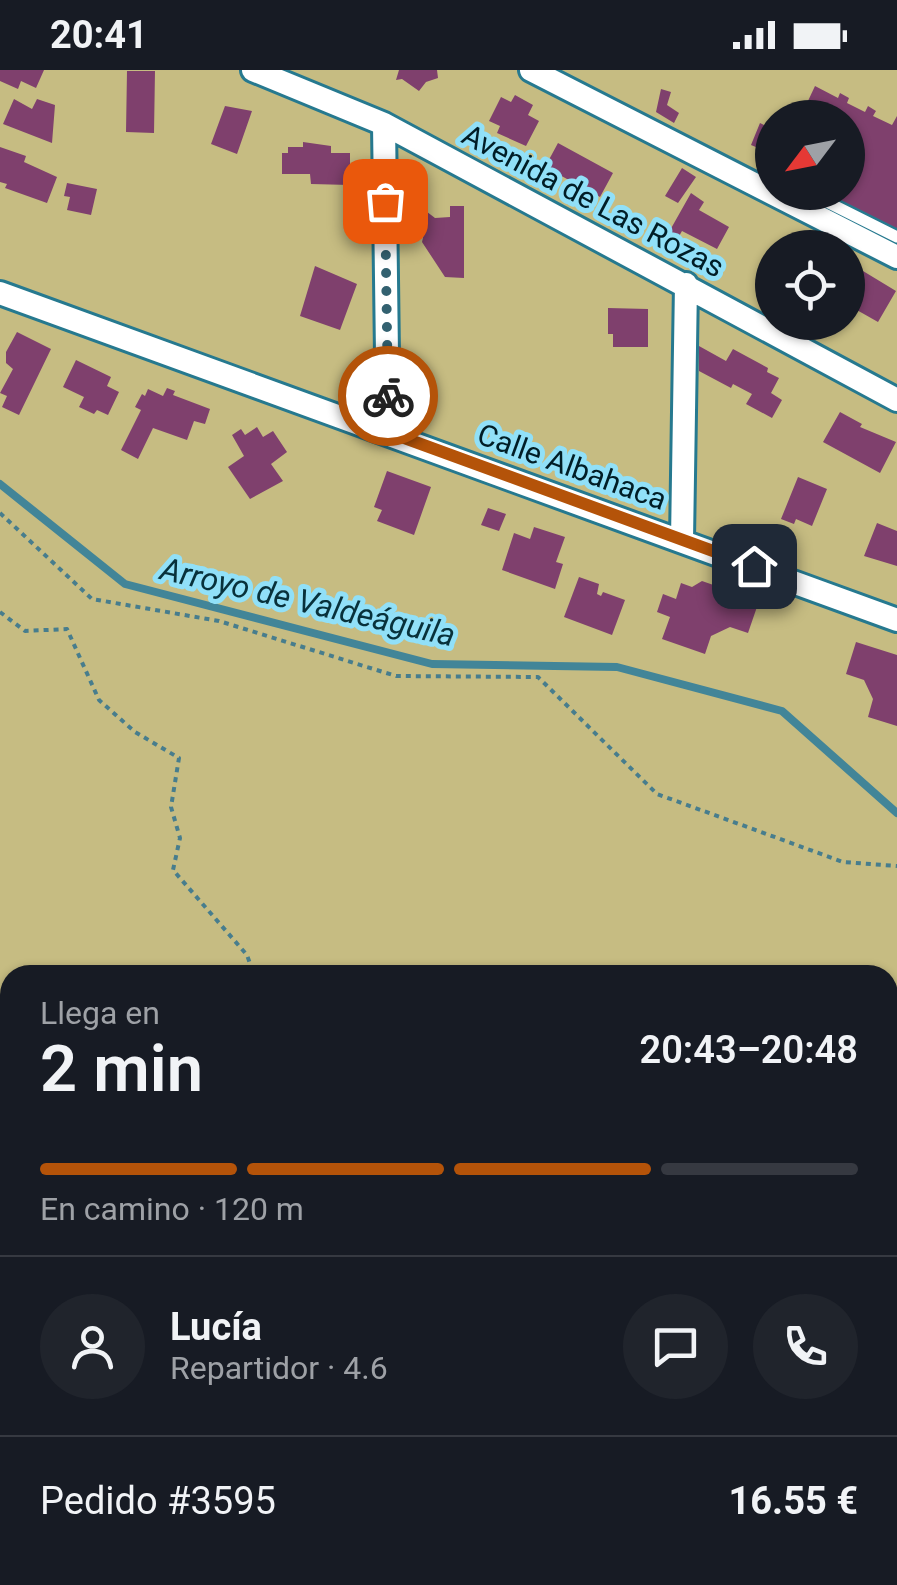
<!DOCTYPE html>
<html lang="es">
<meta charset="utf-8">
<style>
:root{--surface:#171b24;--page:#20242c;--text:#f1f3f6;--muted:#9ea1a6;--line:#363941;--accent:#b45309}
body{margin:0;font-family:Roboto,sans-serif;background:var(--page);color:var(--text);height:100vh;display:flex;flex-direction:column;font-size:38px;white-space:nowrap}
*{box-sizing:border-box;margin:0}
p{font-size:32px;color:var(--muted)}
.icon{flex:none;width:55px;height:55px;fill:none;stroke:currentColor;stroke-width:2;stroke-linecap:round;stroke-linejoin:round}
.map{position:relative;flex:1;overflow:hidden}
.sheet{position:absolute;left:0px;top:895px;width:898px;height:620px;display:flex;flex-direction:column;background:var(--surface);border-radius:30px 30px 0 0;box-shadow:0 2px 8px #0004}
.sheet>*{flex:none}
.needle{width:65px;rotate:238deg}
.buttons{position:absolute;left:755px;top:30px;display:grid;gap:20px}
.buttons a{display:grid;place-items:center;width:110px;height:110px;border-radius:50%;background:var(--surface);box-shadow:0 2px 8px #0004;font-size:50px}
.pin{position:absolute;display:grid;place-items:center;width:85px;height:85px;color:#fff;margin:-42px;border-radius:20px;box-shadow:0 5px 15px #0006}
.courier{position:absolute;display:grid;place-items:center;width:100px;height:100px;margin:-50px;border:8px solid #b45309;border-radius:50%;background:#fff;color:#222;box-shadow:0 2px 12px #0007}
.headline em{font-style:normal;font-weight:600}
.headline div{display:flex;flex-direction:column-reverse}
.headline{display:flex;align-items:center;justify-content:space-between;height:170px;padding:0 40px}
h1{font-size:65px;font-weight:600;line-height:75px}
.bar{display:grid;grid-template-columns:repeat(4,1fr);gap:15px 10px;align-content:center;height:120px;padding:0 40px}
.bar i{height:12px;border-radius:8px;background:var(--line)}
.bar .current{background:var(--accent)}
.bar p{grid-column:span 4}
.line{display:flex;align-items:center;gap:25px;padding:0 40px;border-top:2px solid var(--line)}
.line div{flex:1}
.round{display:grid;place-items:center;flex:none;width:105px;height:105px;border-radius:52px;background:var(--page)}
.status{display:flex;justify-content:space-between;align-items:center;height:70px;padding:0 50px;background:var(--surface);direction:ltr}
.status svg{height:28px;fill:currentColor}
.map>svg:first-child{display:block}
.green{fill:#c6bc82;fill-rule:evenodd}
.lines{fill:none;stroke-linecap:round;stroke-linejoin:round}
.stream{stroke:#428598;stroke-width:8}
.building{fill:#7f406d}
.service-casing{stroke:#26798f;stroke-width:16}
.minor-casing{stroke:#26798f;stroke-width:28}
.path{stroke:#477d8d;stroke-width:4;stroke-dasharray:5 5;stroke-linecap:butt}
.service{stroke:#fff;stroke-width:11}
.minor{stroke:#fff;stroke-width:22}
.done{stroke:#336170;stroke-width:10;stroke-dasharray:0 18}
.route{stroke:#b45309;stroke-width:12}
.labels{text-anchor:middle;stroke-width:10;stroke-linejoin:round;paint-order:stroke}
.street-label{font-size:30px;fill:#001d26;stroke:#91e0f8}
.water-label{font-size:32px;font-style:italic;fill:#08313b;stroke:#91e0f8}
</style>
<div class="status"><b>20:41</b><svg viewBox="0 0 49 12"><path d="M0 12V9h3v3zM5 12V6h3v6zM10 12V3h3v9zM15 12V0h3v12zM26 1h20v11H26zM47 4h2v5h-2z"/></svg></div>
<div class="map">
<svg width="897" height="1515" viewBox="0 0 897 1515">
<rect width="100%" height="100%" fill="#91e0f8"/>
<path class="green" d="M 0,0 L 897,0 L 897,1515 L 0,1515 ZM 772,48 L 848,48 L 848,122 L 772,122 ZM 772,178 L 848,178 L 848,252 L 772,252 ZM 10,905 L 888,905 L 888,1505 L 10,1505 Z"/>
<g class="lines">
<path class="stream" d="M 0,414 L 125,514 L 432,594 L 617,597 L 782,641 L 897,743"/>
</g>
<path class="building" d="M 0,0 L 44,0 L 36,18 L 21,11 L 18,19 L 0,11 Z
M 399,0 L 437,0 L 438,8 L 426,12 L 419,21 L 402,9 L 396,10 Z
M 127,1 L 155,1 L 154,63 L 126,62 Z
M 815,16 L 838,28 L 840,23 L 849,28 L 847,33 L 865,42 L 868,36 L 876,41 L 873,46 L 892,55 L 897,46 L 897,160 L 820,122 L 848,122 L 848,48 L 800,48 Z
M 661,19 L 671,22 L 667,35 L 679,43 L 674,53 L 656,42 Z
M 515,25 L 533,35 L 528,45 L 539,51 L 526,76 L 497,63 L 500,56 L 489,51 L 501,27 L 511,32 Z
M 14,29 L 32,39 L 37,29 L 55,35 L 52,73 L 3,54 Z
M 225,36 L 252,41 L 237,84 L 211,74 Z
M 760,53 L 772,59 L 763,80 L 751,75 Z
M 303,72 L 331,76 L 331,83 L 350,83 L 350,115 L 311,114 L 310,104 L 282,104 L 282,83 L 288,83 L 288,77 L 303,77 Z
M 558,73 L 613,103 L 600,127 L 545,97 Z
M 0,77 L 26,86 L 24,92 L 57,107 L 47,133 L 5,118 L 7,114 L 0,112 Z
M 682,98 L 696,107 L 678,133 L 665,126 Z
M 67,113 L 97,119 L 91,145 L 67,140 L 70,127 L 64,126 Z
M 691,123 L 704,132 L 699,140 L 729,157 L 717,179 L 682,161 L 678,168 L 669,162 Z
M 418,135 L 435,148 L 450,147 L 450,136 L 464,136 L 464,208 L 445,207 L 422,172 L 425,159 L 417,159 Z
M 315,196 L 357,214 L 340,260 L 300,246 Z
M 863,201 L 896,221 L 878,252 L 848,235 L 863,210 L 859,208 Z
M 608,238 L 648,239 L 648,277 L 613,277 L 613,264 L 608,264 Z
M 17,262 L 51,279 L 19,345 L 2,337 L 7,326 L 0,323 L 13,299 L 6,293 L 6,282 Z
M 699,276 L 726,291 L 733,279 L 768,298 L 767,302 L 779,308 L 771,323 L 782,330 L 772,348 L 746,334 L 752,324 L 733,314 L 731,318 L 699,301 Z
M 76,290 L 111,307 L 107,316 L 119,322 L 108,345 L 97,340 L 94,344 L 79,337 L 84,327 L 63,317 Z
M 167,318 L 175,321 L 173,325 L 210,339 L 205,354 L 194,351 L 187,370 L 153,358 L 138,389 L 121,380 L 141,340 L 135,337 L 142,324 L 145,326 L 148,319 L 163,326 Z
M 840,342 L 862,354 L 860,357 L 896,372 L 880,403 L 823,372 Z
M 257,357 L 263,367 L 273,361 L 287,382 L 271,394 L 283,411 L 250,429 L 228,397 L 244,386 L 232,365 L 241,359 L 245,365 Z
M 387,401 L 431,417 L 414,465 L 377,451 L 382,440 L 374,437 Z
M 798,407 L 827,419 L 812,456 L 796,449 L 794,454 L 781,449 Z
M 488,438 L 506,444 L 499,461 L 481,455 Z
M 877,453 L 897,461 L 897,496 L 864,486 Z
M 534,457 L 565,467 L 556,492 L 563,494 L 555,519 L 502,500 L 514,463 L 530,469 Z
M 579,507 L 599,514 L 597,524 L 601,526 L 603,522 L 625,530 L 612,565 L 564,547 Z
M 702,511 L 759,531 L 748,563 L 730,557 L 711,566 L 705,584 L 662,569 L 670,547 L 657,542 L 663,524 L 676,529 L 681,513 L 692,517 Z
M 856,572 L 897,585 L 897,656 L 868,647 L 873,629 L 864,610 L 846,604 Z"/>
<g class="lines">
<defs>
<path id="service" d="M 767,103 L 772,106
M 807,122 L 897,167"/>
<path id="minor" d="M 253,0 L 384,54 L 897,330
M 531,0 L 897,187
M 384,54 L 388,362
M 0,223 L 897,550
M 682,470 L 686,214"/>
</defs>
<use href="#service" class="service-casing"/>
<use href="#minor" class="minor-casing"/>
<path class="path" d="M 0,443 L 92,529 L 219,551 L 396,606 L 538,607 L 657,724 L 843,792 L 897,796
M 0,542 L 25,561 L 67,559 L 99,630 L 135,662 L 179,688 L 171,737 L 180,768 L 173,800 L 247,885 L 254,905
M 888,1457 L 897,1463
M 351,1505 L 360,1515"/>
<use href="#service" class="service"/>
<use href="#minor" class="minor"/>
</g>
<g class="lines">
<path class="done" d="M 385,131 L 388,326"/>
<path class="route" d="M 388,326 L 388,362 L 754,496"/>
</g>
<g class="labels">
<g class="street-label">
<text transform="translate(593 131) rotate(28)" y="10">Avenida de Las Rozas</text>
<text transform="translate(572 397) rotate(20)" y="10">Calle Albahaca</text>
</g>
<g class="water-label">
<text transform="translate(308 532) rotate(13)" y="11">Arroyo de Valdeáguila</text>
</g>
</g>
</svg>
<div class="buttons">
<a><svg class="needle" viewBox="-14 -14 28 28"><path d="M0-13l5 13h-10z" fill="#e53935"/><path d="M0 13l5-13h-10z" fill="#9ea1a6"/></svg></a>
<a><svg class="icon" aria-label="locate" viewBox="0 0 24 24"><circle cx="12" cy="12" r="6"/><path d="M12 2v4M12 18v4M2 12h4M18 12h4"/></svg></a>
</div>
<div class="pin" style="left:385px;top:131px;background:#ea580c"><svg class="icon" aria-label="bag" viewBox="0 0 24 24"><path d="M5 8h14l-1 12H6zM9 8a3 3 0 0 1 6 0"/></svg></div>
<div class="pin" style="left:754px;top:496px;background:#1f2937"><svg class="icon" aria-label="home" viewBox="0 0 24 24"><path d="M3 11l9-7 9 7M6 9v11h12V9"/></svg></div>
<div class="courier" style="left:388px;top:326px"><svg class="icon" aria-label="bike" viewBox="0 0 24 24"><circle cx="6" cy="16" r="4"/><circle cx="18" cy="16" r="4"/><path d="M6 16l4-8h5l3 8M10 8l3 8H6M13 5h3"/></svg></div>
<section class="sheet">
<div class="headline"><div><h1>2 min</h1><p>Llega en</p></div><em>20:43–20:48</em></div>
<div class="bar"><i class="current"></i><i class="current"></i><i class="current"></i><i></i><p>En camino · 120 m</p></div>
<div class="line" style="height:180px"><a class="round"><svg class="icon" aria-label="person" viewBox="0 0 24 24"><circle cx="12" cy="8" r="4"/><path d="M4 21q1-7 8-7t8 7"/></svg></a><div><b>Lucía</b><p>Repartidor · 4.6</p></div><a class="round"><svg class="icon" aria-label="chat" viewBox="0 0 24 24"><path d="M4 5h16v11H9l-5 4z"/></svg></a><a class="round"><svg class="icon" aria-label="phone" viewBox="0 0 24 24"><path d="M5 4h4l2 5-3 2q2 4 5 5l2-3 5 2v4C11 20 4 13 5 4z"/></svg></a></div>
<div class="line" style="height:130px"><div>Pedido #3595</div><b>16.55 €</b></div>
</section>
</div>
